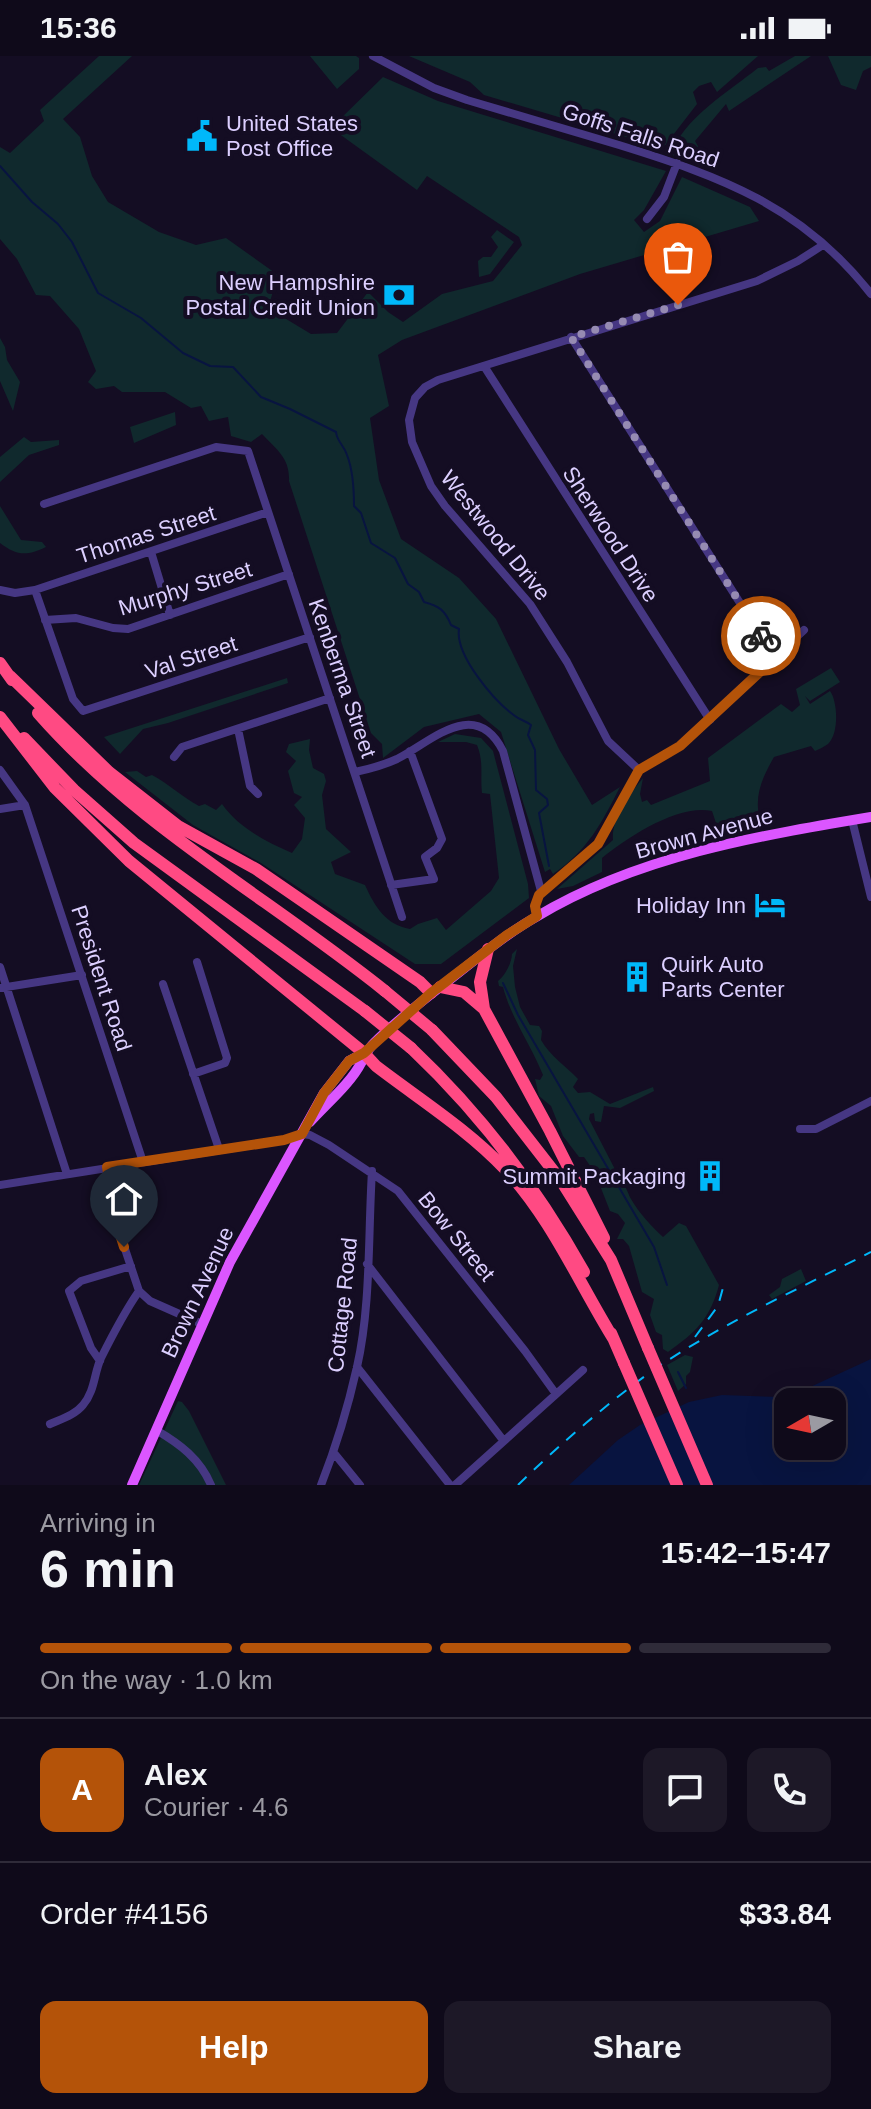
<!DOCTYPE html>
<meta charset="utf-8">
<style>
:root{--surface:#0f0a1a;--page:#1d1827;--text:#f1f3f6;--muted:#9b9aa2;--line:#2f2b39;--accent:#b45309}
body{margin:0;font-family:Helvetica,sans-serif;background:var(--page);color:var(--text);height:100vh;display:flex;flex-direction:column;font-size:30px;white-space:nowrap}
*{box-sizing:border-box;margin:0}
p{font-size:26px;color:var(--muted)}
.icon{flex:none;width:44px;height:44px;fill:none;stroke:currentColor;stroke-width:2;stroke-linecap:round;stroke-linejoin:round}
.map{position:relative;height:1429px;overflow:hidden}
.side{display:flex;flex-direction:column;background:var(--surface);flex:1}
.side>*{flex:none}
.needle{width:52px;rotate:261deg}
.controls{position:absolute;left:774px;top:1332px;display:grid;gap:16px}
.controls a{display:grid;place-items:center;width:72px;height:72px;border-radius:16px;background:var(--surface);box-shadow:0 8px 32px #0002,0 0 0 2px var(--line);font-size:40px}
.pin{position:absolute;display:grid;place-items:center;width:68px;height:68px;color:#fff;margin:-82px -34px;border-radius:50% 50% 50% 0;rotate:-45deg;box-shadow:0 0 8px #0007}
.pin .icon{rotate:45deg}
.courier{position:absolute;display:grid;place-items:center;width:80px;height:80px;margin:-40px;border:6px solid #b45309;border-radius:50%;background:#fff;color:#222;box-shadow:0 2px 10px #0007}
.summary em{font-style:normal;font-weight:600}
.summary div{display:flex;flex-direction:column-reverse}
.summary{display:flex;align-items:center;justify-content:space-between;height:136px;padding:0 40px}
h1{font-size:52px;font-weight:600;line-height:60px}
.bar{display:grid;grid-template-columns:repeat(4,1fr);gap:12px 8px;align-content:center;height:96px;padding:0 40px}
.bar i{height:10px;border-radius:6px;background:var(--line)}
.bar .on{background:var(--accent)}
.bar p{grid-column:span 4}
.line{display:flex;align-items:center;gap:20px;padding:0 40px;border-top:2px solid var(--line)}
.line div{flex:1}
.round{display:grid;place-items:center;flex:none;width:84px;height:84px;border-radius:16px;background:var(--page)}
.button{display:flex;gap:16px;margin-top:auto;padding:16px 40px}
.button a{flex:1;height:92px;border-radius:16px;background:var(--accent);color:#fff;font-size:32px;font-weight:600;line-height:92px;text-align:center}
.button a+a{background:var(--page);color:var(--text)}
.status{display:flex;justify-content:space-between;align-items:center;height:56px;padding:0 40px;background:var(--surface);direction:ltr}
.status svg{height:22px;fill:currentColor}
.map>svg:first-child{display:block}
.green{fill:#10292d}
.water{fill:#081440;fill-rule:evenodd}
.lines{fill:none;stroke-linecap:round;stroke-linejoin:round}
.stream{stroke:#081440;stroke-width:2}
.minor{stroke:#463783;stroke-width:8}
.major{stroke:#db56ff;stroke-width:10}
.highway{stroke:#ff4a83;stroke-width:12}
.rail{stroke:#00b8fa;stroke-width:2;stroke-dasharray:12 10;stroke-linecap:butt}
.highway-bridge{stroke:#ff4a83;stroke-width:12}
.done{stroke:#968bb2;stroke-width:8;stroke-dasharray:0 14.4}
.route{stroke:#b45309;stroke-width:10}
.labels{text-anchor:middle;stroke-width:8;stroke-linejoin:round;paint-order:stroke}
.poi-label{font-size:22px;fill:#dccfff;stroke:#140d23;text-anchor:end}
.street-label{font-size:22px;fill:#dccfff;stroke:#140d23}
</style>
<div class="status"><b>15:36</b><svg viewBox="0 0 49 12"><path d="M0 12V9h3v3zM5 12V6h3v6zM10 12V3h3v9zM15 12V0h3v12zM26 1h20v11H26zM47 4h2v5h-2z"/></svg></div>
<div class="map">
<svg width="871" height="1429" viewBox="0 0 871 1429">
<rect width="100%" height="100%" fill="#140d23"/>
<path class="green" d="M 99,0 L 132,0 L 63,63 L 80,81 L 92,120 L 108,146 L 159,176 L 196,189 L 226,182 L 278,219 L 268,252 L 311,278 L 337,277 L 368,236 L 388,256 L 403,266 L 442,238 L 493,225 L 522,189 L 519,181 L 427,120 L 417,134 L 338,77 L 334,69 L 383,21 L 438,45 L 666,115 L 644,154 L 634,164 L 644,176 L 660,165 L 682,121 L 750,151 L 759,165 L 580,218 L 402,284 L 378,299 L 389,350 L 370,362 L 379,424 L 401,483 L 459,522 L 496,563 L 559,693 L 592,749 L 620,731 C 601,768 588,794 553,818 L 550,813 L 545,816 L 501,676 L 479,658 L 424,671 L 383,702 L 382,688 L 371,677 L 289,425 C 290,402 277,394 262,378 L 251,386 L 231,380 L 228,361 L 209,365 L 201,350 L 191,352 L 165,336 L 122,336 L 114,330 L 96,333 L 88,326 L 96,315 L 79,273 L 50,240 L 36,239 L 17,203 L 0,183 L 0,91 L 10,97 L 44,65 L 40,54 Z
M 310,0 L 356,0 L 359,2 L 359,13 L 337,33 Z
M 409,0 L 758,0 L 717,36 L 711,26 L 699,30 L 693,36 L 697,48 L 663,92 L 484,39 L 470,26 Z
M 795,0 L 811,0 L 729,55 L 726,48 L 695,85 L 699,92 L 695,98 L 684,103 L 672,99 C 680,64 731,34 758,12 L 766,11 L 769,15 Z
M 828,0 L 871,0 L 871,11 L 863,15 L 856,34 L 841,29 Z
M 497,174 L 514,186 L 490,218 L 479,221 L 478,205 L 483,201 L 491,201 L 498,191 L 491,181 Z
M 0,282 L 5,291 L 7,304 L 20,326 L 13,355 L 0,325 Z
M 175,356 L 176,369 L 134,387 L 130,371 Z
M 24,381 L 31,386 L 59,384 L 59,389 L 29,399 L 0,426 L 0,401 Z
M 0,450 L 21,484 L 42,486 L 46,491 C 27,500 17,500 0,487 Z
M 831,612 L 840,626 L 810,645 L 805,640 L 810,648 L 830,635 C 838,646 839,678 828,688 C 824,691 819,693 815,695 L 811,690 L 774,701 C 761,724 753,742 761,768 L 725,776 L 716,767 L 712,755 C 678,748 628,781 602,802 L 602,816 L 573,830 L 557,833 L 613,784 C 611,763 630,738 643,722 L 640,738 L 642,746 L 647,744 L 651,749 L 710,725 L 708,702 L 781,648 L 792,656 L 800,649 L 796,633 Z
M 287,622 L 288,627 L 168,667 L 143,673 L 120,698 L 104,681 Z
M 455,678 L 481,682 L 493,695 L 528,828 L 529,842 L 441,908 L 415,908 L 261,807 L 193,769 L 125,716 L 137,715 L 146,721 L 152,719 C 169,728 181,740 199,750 L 205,748 L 216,754 L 222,748 C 239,772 265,785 292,797 L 302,783 L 305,762 L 294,749 L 302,741 L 294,737 L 288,715 L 296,705 L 286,696 L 289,688 L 310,683 L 309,694 L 313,712 L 324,718 L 326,725 L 322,739 L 326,773 L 351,796 L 331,806 L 335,818 L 365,829 C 375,851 386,869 410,873 L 418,868 L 437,862 L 446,874 L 491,835 L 499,822 L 490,738 L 482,737 C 480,719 484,706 477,689 L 466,686 L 438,686 Z
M 517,893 L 513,910 L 515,931 L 520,951 L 530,969 L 539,970 L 542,975 L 541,984 C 550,1000 566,1010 578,1023 L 573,1031 L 578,1037 L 590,1036 L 610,1048 L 653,1031 L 654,1035 L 620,1052 L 604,1050 L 601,1066 L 595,1065 L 594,1057 L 590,1058 L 589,1063 L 621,1125 C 627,1131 627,1136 631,1143 C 639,1157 652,1171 663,1181 L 679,1167 L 686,1170 L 719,1229 C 710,1263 696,1276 668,1296 L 663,1293 L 662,1279 L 656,1276 L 650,1259 L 654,1243 L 642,1236 L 629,1190 L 623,1183 L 617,1183 L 625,1167 L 618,1158 L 610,1155 L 595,1117 L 584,1101 L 579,1101 L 563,1080 L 551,1050 L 539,1040 L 535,1023 L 540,1024 L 543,1019 C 531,989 511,962 503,931 L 499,930 L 498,925 C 505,920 512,906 512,898 Z
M 801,1213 L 806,1225 L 772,1243 L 769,1239 L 780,1231 L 782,1223 Z
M 685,1299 L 693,1301 L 690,1316 L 686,1320 L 686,1328 L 678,1335 L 667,1309 Z
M 178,1345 L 182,1346 L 189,1355 L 226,1429 L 139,1429 Z"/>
<path class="water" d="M 871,1303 L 871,1429 L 569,1429 L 618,1384 L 640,1369 L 689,1346 L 722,1339 L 779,1341 L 795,1338 ZM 788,1346 L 832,1346 L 832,1390 L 788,1390 Z"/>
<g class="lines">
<path class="stream" d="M 0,110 L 32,146 L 58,168 L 72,186 L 98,237 L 141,262 L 183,297 L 210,310 L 233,311 L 261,341 L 290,353 L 336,376 C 337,386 344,389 347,399 C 353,414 354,434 354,450 L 361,457 L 371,487 L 395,502 L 408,528 L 419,536 L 424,546 C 439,550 445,554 451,569 L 459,573 C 455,599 494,645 515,660 C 520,664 526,665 531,669 L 528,679 L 535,694 L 536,734 L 547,743 L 548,749 L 539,757 L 549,810
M 503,927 L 518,959 L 654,1191 L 667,1229
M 678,1316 L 686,1332"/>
<path class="minor" d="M 373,0 L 434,32 L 467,44 C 518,59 569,74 619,89 C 722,121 802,150 871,238
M 647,163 L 664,141 L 677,107
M 571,281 L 775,602
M 484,310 L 710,664
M 44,448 L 216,391 L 248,395 L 402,861
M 151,496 L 170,559
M 0,534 L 15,537 L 35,534 L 268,456
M 35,534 L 73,643 L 83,655 L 310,581
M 45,564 L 76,562 L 113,572 L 128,573 L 289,518
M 238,673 L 250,730 L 258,738
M 174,701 L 182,691 L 330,642
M 0,714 L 25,749 L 143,1106
M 639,714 L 608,685 L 567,606 L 530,548 L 445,450 L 431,430 L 412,386 L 409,364 L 415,342 L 425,331 L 438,324 L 757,225 L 798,205 L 823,189
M 355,716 C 369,713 384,709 397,703 C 431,686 475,640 503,695 L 541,835
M 0,753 L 25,749
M 852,764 L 871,841
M 391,829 L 434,823 L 425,801 L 437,792 L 442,783 L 410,695
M 537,860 L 535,850 L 539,839 L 598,788 L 639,714 L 680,690 L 804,574
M 0,911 L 67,1118
M 163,928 L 219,1093
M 0,932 L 82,919
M 193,1018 L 225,1007 L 227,1002 L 197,906
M 800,1073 L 816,1073 L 871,1045
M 107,1111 L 117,1169 L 139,1235 L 150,1245 L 202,1268
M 0,1129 L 284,1084 L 302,1078 L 310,1079 L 329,1089 L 398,1135 L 525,1295 L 556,1338
M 367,1208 L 503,1384
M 100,1305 L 91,1292 L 69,1235 L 81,1225 L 131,1210
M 357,1311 L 450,1429
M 50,1368 C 61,1363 75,1359 83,1349 C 95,1335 94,1317 101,1302 C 112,1280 125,1255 139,1235
M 156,1374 C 180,1388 200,1403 211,1429
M 334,1397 L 360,1429
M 321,1429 C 336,1391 348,1351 357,1311 C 371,1250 368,1179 372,1115
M 455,1429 L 583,1314"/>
<path class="major" d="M 310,1066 C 325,1049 351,1027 361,1007 C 366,999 367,994 374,987 C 398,963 426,942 453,921 C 480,900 506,878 536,861 C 637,800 757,780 871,761
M 132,1429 L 230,1206 L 324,1037 L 349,1005 L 364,997"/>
<path class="highway" d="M 0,607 L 12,624
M 10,620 L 109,716 L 178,770 L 256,813 L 420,926 L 431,937
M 38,657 C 137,770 269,842 385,935
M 0,661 L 55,732 L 129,805 L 364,997 L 376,1010 C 419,1043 467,1073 505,1113 C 550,1160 579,1227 613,1282
M 24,682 L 74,734 L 134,787 L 365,955
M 440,931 L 464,936 L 484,953 L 550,1075 L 604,1182
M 484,953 L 480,926 L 488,893
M 432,974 L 496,1041 L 562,1126 L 611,1204 L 648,1292
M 411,992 C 481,1058 537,1132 584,1216
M 611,1277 L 624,1307"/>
<path class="rail" d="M 695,1281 L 718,1250 L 724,1228
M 518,1429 C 559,1389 612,1343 659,1310 C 726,1266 800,1232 871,1196"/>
<path class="highway-bridge" d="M 385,935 L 432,974
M 365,955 L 411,992
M 648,1292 L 707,1429
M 624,1307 L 677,1429"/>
</g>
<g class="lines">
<path class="done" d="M 678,249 L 571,281 L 761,580"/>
<path class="route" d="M 124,1191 L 117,1169 L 107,1111 L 284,1084 L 302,1078 L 324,1037 L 349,1005 L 364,997 L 431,937 L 507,879 L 537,860 L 535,850 L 539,839 L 598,788 L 639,714 L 680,690 L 775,602 L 761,580"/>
</g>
<defs>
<symbol id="civic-bare" viewBox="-9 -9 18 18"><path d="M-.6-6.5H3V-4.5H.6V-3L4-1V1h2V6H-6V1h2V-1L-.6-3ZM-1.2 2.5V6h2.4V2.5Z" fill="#00b8fa" stroke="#140d23" stroke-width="2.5" paint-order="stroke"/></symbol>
<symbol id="bank-bare" viewBox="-9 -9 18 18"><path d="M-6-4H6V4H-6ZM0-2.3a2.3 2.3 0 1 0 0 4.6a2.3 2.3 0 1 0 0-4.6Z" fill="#00b8fa" stroke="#140d23" stroke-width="2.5" paint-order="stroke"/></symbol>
<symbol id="hotel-bare" viewBox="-9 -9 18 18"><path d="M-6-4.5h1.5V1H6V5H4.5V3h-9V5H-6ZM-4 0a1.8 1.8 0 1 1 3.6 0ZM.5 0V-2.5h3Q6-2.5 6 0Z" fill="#00b8fa" stroke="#140d23" stroke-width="2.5" paint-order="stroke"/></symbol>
<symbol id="building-bare" viewBox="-9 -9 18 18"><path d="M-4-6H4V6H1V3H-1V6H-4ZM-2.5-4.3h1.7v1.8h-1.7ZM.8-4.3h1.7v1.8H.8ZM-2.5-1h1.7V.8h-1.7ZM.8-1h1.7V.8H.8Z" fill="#00b8fa" stroke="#140d23" stroke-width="2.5" paint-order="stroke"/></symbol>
</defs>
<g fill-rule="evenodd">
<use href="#civic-bare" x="180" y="58" width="44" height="44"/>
<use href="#bank-bare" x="377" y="217" width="44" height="44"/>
<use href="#hotel-bare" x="748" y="827" width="44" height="44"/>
<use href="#building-bare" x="615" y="899" width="44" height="44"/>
<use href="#building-bare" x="688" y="1098" width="44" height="44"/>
</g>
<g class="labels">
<g class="poi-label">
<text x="226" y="75" text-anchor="start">United States<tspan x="226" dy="25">Post Office</tspan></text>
<text x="375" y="234">New Hampshire<tspan x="375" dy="25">Postal Credit Union</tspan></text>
<text x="746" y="857">Holiday Inn</text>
<text x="661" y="916" text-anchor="start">Quirk Auto<tspan x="661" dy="25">Parts Center</tspan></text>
<text x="686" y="1128">Summit Packaging</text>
</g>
<g class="street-label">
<text transform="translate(641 79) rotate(18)" y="8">Goffs Falls Road</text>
<text transform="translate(146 478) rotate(-18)" y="8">Thomas Street</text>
<text transform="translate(611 478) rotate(57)" y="8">Sherwood Drive</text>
<text transform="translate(496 479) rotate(51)" y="8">Westwood Drive</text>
<text transform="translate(185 532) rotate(-17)" y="8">Murphy Street</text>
<text transform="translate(191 601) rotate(-18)" y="8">Val Street</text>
<text transform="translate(343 622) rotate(71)" y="8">Kenberma Street</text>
<text transform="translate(704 777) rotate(-15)" y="8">Brown Avenue</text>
<text transform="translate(102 922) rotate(72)" y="8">President Road</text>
<text transform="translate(457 1180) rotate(51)" y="8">Bow Street</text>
<text transform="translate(197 1236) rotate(-65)" y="8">Brown Avenue</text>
<text transform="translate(342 1249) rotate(-84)" y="8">Cottage Road</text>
</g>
</g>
</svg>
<div class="controls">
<a><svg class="needle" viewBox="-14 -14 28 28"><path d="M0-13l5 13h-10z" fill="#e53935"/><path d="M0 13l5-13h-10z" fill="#9b9aa2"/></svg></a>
</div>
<div class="pin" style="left:678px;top:249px;background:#ea580c"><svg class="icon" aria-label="bag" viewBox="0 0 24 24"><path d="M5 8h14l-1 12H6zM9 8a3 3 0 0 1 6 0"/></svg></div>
<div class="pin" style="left:124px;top:1191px;background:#1f2937"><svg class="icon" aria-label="home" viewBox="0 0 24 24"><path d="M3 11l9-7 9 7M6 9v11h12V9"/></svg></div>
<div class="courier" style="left:761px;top:580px"><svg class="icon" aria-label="bike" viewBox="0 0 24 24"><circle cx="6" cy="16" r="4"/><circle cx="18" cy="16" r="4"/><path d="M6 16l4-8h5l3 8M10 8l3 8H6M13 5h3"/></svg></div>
</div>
<section class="side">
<div class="summary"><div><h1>6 min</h1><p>Arriving in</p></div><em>15:42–15:47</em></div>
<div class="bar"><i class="on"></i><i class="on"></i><i class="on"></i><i></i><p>On the way · 1.0 km</p></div>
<div class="line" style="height:144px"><b class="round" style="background:var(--accent);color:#fff">A</b><div><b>Alex</b><p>Courier · 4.6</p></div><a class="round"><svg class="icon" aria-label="chat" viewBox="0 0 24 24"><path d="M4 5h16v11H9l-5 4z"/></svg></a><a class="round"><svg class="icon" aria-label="phone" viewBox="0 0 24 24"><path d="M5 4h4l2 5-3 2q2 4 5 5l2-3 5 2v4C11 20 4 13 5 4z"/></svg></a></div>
<div class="line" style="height:104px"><div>Order #4156</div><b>$33.84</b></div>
<div class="button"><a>Help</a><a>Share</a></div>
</section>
